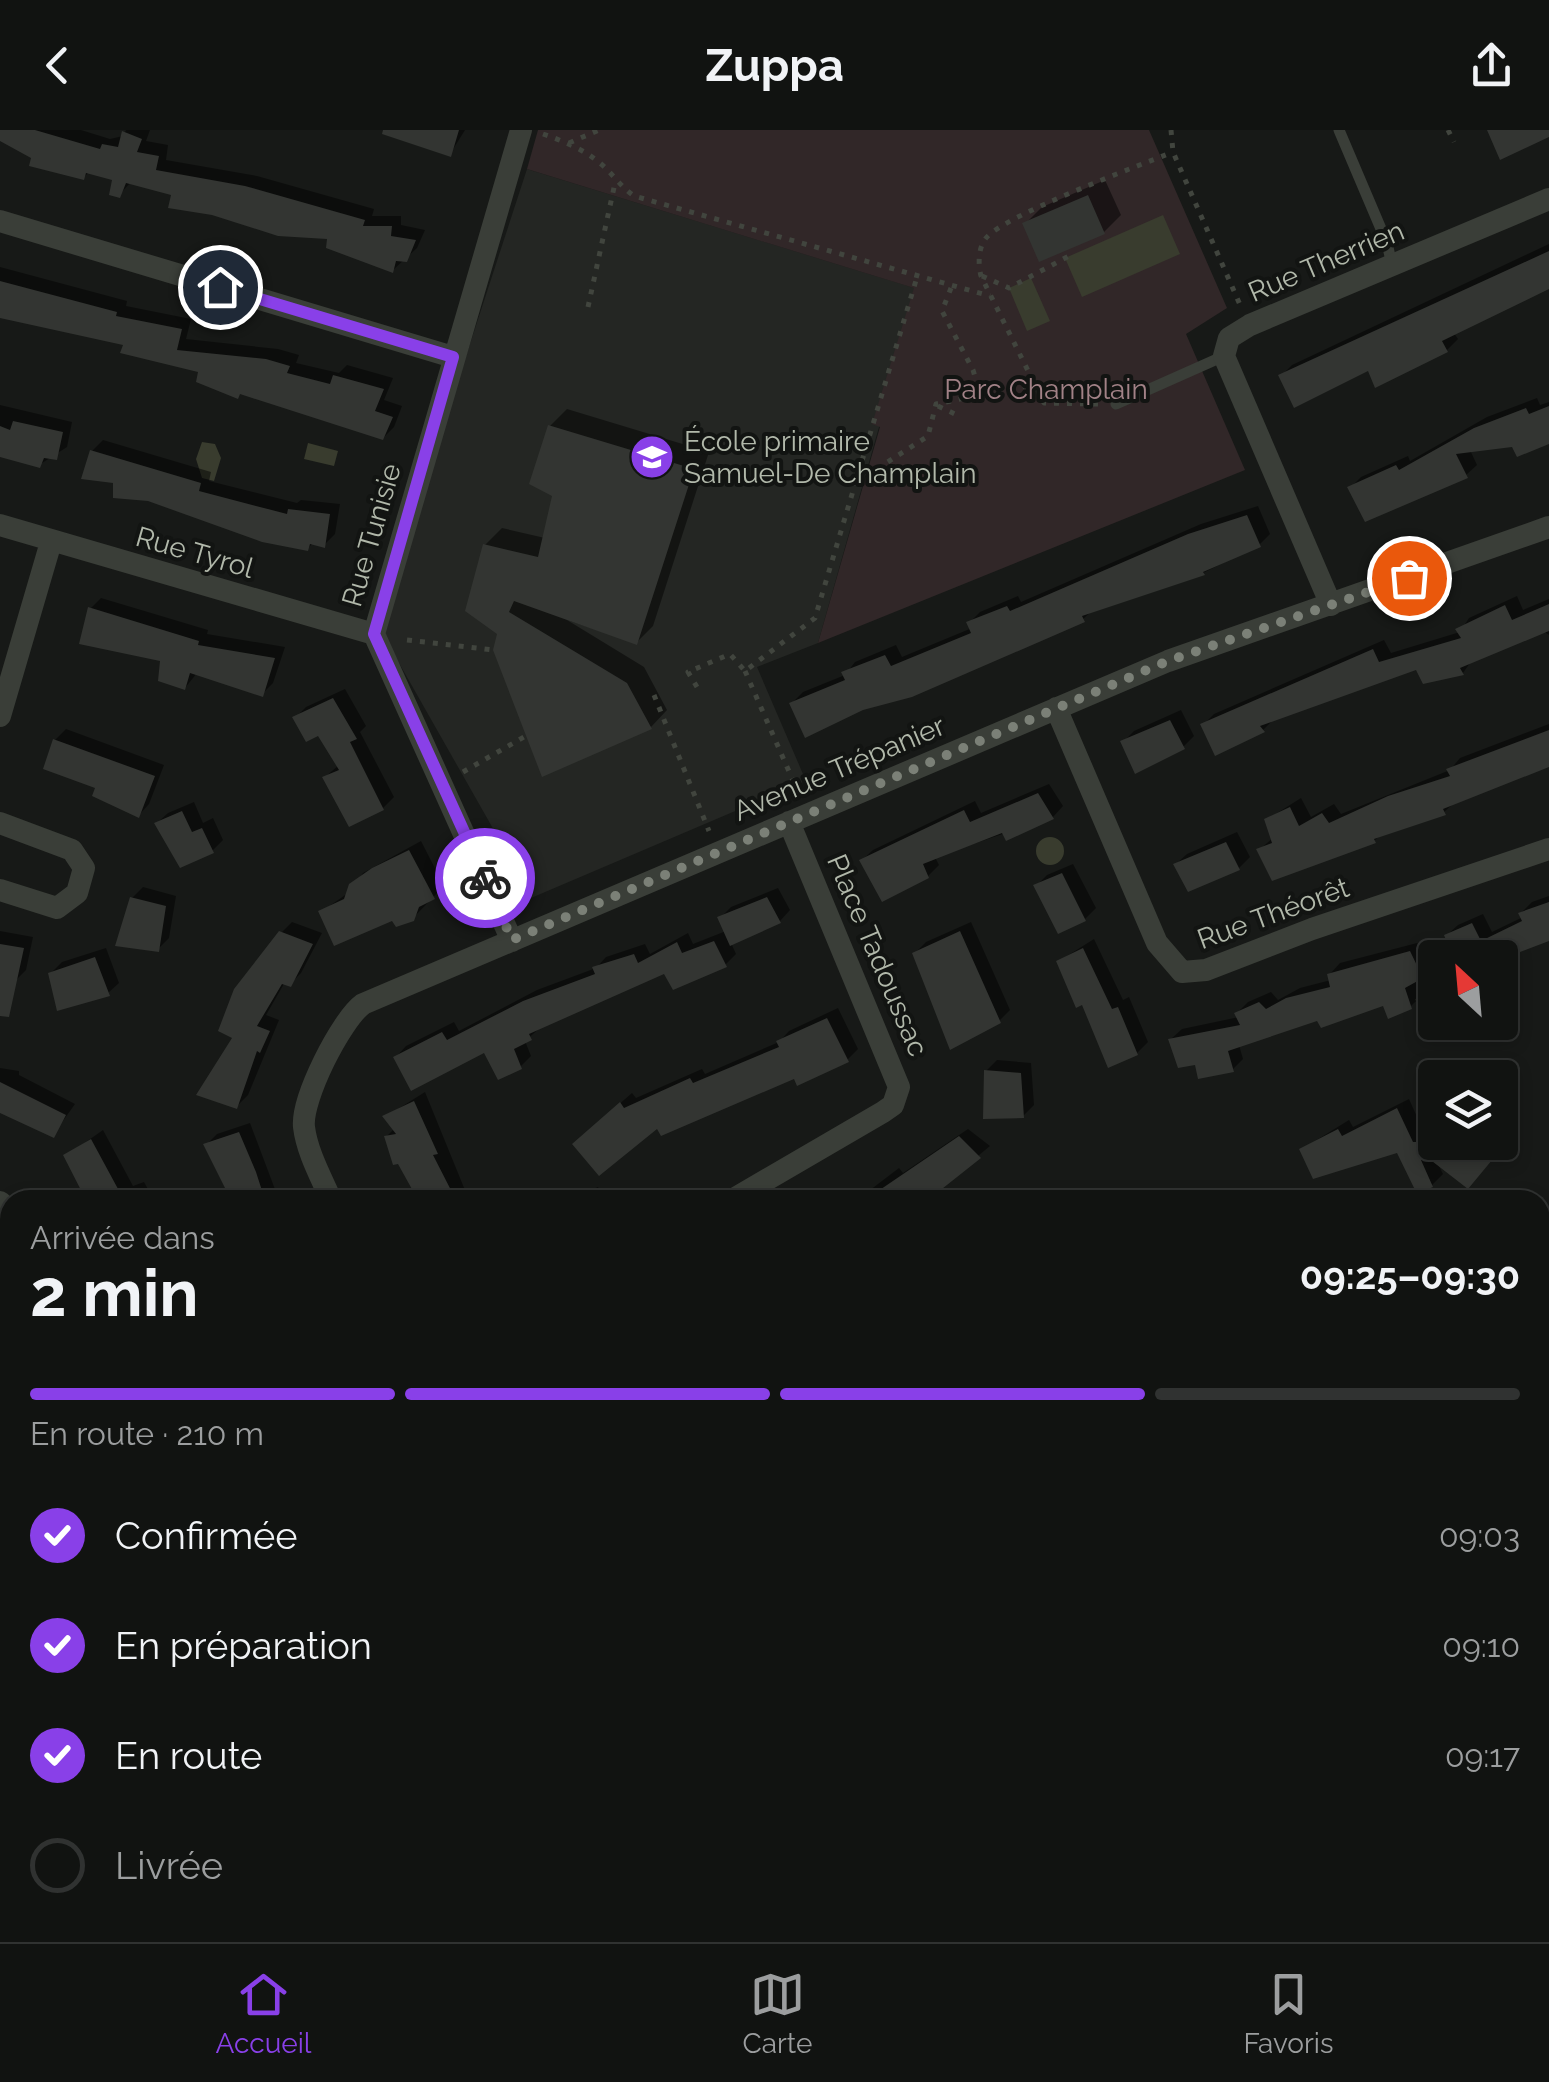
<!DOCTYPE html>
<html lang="fr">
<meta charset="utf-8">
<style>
:root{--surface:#111311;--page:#1a1c1a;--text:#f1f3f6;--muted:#9c9e9f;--line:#303231;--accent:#8940e8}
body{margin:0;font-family:Raleway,sans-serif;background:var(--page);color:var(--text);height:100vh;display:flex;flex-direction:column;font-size:38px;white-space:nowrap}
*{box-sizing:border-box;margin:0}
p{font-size:32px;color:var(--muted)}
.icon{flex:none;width:55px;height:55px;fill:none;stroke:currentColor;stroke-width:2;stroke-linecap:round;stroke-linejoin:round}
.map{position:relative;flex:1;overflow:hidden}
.drawer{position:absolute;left:0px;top:1060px;width:1550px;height:752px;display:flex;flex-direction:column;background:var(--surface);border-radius:30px 30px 0 0;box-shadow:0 5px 15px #0003,0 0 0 2px var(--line)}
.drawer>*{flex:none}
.needle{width:65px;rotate:334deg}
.controls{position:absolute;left:1418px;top:810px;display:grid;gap:20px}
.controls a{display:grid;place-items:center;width:100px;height:100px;border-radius:10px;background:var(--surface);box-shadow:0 5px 15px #0003,0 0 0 2px var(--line);font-size:50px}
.pin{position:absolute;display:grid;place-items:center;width:85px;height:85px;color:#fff;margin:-42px;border:5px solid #fff;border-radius:50%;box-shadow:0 2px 10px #0007}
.courier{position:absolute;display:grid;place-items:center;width:100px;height:100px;margin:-50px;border:8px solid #8940e8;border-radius:50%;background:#fff;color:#222;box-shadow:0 2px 12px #0007}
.overview em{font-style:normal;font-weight:700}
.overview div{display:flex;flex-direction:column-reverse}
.overview{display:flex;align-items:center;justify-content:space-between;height:170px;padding:0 30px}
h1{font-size:65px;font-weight:700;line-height:75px}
.bar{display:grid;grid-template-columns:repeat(4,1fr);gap:15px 10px;align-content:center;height:120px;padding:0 30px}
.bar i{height:12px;border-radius:8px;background:var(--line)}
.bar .active{background:var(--accent)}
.bar p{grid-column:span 4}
ol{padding:0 30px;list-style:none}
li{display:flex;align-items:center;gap:30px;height:110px}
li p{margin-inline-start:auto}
li .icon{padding:10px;border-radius:50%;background:var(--accent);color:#fff;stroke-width:4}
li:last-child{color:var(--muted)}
li i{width:55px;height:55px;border:5px solid var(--line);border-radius:50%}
header{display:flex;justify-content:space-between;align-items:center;height:130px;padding:0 30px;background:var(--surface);font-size:45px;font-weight:700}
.tabs{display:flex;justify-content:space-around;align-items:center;height:140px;border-top:2px solid var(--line);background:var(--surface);font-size:28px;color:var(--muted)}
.tabs a{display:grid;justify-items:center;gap:5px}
.tabs .active{color:var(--accent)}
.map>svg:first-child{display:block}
.built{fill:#242623}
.green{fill:#312728}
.water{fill:#393c2e}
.shadow{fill:#0007}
.building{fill:#333532}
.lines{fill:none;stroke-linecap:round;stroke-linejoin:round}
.path{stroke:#41453e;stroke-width:5;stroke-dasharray:5 8;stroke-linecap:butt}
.lane{stroke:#3a3e38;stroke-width:11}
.street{stroke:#3a3e38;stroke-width:22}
.secondary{stroke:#4a4e46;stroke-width:32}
.done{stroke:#7b8077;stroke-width:10;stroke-dasharray:0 18}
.route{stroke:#8940e8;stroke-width:12}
.labels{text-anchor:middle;stroke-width:8;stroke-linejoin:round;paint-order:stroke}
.street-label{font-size:28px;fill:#b1b8aa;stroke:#121412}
.park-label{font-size:28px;fill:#a28287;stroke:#121412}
.poi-label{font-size:28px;fill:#b1b8aa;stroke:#121412;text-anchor:start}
</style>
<header><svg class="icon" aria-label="back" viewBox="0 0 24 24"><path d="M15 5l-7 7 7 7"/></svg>Zuppa<svg class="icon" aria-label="share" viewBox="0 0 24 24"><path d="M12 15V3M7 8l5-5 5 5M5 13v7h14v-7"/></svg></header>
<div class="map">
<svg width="1549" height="1812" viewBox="0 0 1549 1812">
<rect width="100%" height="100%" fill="#171917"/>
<path class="built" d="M 527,39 L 918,159 L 818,513 L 757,537 L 806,651 L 524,771 L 512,732 L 378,496 Z"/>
<path class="green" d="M 538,0 L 1149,0 L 1227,178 L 1186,204 L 1245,340 L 818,513 L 880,297 L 872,294 L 914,158 L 527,39 Z"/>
<path class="water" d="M 1163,85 L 1180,124 L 1082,167 L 1065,128 Z
M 1031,148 L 1050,191 L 1027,201 L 1009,158 Z
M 202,312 L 215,314 L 221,328 L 214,351 L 202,348 L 196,329 Z
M 308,313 L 338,321 L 334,336 L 304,329 Z
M1036 721a14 14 0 1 1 28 0a14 14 0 1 1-28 0Z
M 1432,863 L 1435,892 L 1443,893 L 1445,897 L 1429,904 L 1415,869 Z"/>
<path class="shadow" d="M 0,0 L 81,0 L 110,9 L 123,6 L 126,0 L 150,0 L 146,11 L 168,15 L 166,30 L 257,46 L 374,79 L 372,86 L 401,86 L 401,95 L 425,100 L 417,118 L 393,140 L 330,107 L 174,63 L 131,52 L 119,65 L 115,48 L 90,41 L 84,47 L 34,27 L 0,8 Z
M 402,0 L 465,0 L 450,24 Z
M 1105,50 L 1121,85 L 1104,102 L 1025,94 L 1042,77 Z
M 1549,114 L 1549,156 L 1454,203 L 1458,209 L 1447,220 L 1377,254 L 1369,237 L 1281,246 L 1292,235 Z
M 0,137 L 127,171 L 126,176 L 191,189 L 186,209 L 278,219 L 299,225 L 296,233 L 339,243 L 347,235 L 393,248 L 384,270 L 402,276 L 394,297 L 383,308 L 127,213 L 0,183 Z
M 1537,268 L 1540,275 L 1549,272 L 1549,312 L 1470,320 L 1477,335 L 1466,345 L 1350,358 L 1361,347 L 1408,326 L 1410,331 L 1487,287 Z
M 0,275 L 72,292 L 67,317 L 39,335 L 0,323 Z
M 567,279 L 709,322 L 653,496 L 636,513 L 567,490 L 644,537 L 667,580 L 651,597 L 500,503 L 485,415 L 502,398 L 545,408 L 555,365 L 550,296 Z
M 103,310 L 211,342 L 209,351 L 297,373 L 301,370 L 340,374 L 335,404 L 324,415 L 314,412 L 307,419 L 116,351 L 92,321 Z
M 1258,376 L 1270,404 L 1259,415 L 1203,443 L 1093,480 L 1083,489 L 792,573 L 803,562 L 845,545 L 855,532 L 896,515 L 902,527 L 972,498 L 969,493 L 980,482 L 1018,466 L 1021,472 L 1201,394 Z
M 1517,466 L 1523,480 L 1549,469 L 1549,505 L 1543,501 L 1472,530 L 1463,543 L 1418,537 L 1275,588 L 1263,600 L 1203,595 L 1214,584 L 1384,510 L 1391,523 L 1460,502 L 1469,488 Z
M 101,468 L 208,500 L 207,504 L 285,517 L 273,553 L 262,564 L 197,543 L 185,558 L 163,529 L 90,479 Z
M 345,559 L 366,596 L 360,602 L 394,667 L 383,678 L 350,694 L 325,647 L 339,635 L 319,602 L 295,588 L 306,577 Z
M 1181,580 L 1194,606 L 1183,617 L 1123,612 L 1134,601 Z
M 1549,594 L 1549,634 L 1455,672 L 1444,682 L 1383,703 L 1374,711 L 1259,720 L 1273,708 L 1266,690 L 1301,668 L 1311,687 L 1334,674 L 1341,684 L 1450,640 L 1460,628 Z
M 66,599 L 164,635 L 149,674 L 139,685 L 98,657 L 55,610 Z
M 1049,654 L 1063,676 L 1053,687 L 935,727 L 939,735 L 928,746 L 862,730 L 873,720 L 975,671 L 981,683 Z
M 194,672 L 203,693 L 213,688 L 223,710 L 212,721 L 157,693 L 168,683 Z
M 1237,702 L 1250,727 L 1239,738 L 1176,734 L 1187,724 Z
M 421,711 L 444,756 L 413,788 L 321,782 L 348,763 L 363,743 Z
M 1073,734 L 1096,778 L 1085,789 L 1036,756 L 1047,745 Z
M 143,757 L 176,766 L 169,808 L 158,819 L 132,768 Z
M 778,758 L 790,780 L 780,791 L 731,813 L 736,824 L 725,835 L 665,840 L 541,897 L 525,911 L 531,926 L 520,937 L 485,919 L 396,927 L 406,916 L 454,892 L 459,901 L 537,860 L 596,838 L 606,827 L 645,814 L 650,824 L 688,803 L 693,814 L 726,801 L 720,788 L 731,777 Z
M 1549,766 L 1549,809 L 1496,828 L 1447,805 L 1458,795 L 1483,784 L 1492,802 L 1523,787 L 1521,783 L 1532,772 Z
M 292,792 L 322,803 L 301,843 L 290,854 L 285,852 L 266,885 L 279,890 L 248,965 L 237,976 L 235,907 L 281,803 Z
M 971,792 L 1010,880 L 999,891 L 915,823 L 926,812 Z
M 0,801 L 33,807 L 26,840 L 15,851 L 0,848 Z
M 1094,809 L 1123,870 L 1129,867 L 1148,912 L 1137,923 L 1083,872 L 1059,831 Z
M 1421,812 L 1432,835 L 1415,849 L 1421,866 L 1410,877 L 1384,872 L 1318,888 L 1239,915 L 1243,929 L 1232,940 L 1197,932 L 1171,909 L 1182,899 L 1239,887 L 1237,883 L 1248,872 L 1271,862 L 1278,870 L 1300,858 L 1331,850 L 1330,844 L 1340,833 Z
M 106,818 L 119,853 L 108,863 L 51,843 L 62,832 Z
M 838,878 L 858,919 L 847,930 L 658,995 L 586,1003 L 632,963 L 636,968 L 702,939 L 705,944 L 779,912 L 789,901 Z
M 997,930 L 1031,933 L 1034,975 L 1023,986 L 986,941 Z
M 0,938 L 19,941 L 19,945 L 75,974 L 53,1005 L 0,981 Z
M 425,962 L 469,1070 L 421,1070 L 387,1006 L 395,998 L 385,987 Z
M 1409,969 L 1431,1018 L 1500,1012 L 1500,990 L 1514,1002 L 1478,1045 L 1437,1032 L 1443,1044 L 1432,1055 L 1398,1020 L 1302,1019 L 1349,990 L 1353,997 Z
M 250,993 L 279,1070 L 225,1070 L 231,1064 L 206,1015 L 217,1004 Z
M 968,999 L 990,1016 L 932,1064 L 913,1070 L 857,1070 L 899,1038 L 903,1043 Z
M 103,1000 L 133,1056 L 144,1052 L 154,1070 L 89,1070 L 66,1026 Z
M 598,1057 L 605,1070 L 568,1070 Z
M 1494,1063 L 1498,1070 L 1477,1070 Z
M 1309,1067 L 1310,1070 L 1277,1070 L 1279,1068 Z
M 8,1229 L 10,1272 L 4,1273 L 0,1237 Z
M 10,1376 L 10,1414 L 0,1418 L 0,1380 Z
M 10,1534 L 10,1572 L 0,1577 L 0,1538 Z
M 10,1688 L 10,1741 L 0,1747 L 0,1692 Z
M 525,1802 L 582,1802 L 586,1812 L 529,1812 Z
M 708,1802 L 760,1802 L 764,1812 L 712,1812 Z
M 861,1802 L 910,1802 L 914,1812 L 865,1812 Z
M 1011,1802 L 1043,1802 L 1019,1812 Z
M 1213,1802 L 1347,1802 L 1324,1812 L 1198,1812 Z"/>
<path class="building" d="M 0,0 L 35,0 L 100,19 L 102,14 L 118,17 L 122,1 L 142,9 L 137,22 L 159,26 L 156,40 L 245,56 L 365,90 L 363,96 L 392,96 L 391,106 L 416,110 L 407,132 L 396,131 L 393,143 L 326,118 L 327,109 L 278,106 L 212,85 L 168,78 L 171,65 L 126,53 L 120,68 L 109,65 L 112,50 L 86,43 L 84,50 L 29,36 L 31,28 L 0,11 Z
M 383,0 L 459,0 L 451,27 L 382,4 Z
M 1487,0 L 1549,0 L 1549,7 L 1500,30 Z
M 1088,65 L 1105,104 L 1039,132 L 1022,93 Z
M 1549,121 L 1549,159 L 1442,211 L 1448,222 L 1375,258 L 1368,241 L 1294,278 L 1278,245 Z
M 0,151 L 117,182 L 116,186 L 182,199 L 177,220 L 266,229 L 290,236 L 287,243 L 330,254 L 333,245 L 384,259 L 375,281 L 393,287 L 383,310 L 240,264 L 238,269 L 196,252 L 198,242 L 120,223 L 123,215 L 0,188 Z
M 1549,276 L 1549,314 L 1517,327 L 1512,317 L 1456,324 L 1468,348 L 1365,392 L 1347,357 L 1396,335 L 1399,340 L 1474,298 L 1526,278 L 1529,284 Z
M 13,291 L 63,302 L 57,330 L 44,328 L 40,338 L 0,327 L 0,296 L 10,300 Z
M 548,295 L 694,339 L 637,515 L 514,471 L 509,482 L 627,553 L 652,599 L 542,647 L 493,520 L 497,504 L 465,481 L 483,414 L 538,427 L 552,366 L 529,354 Z
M 90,320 L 201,353 L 199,361 L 287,384 L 288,379 L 330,384 L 325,418 L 310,414 L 308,421 L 262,412 L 148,371 L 113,368 L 113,353 L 81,349 Z
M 1247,385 L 1261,417 L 1203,442 L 1205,445 L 1082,486 L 1085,492 L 912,567 L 863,580 L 805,608 L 789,573 L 845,550 L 841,542 L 885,525 L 891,536 L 971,503 L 966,492 L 1007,476 L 1010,481 L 1188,404 Z
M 1549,474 L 1549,501 L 1460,538 L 1464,545 L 1423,554 L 1416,540 L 1260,596 L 1265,602 L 1215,626 L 1200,594 L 1373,519 L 1379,532 L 1461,508 L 1455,499 L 1505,475 L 1512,490 Z
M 88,477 L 199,511 L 198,515 L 275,528 L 263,567 L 190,543 L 185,560 L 158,551 L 160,531 L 79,514 Z
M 333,568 L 357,609 L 350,612 L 384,680 L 349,697 L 322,647 L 339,640 L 318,606 L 306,612 L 292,587 Z
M 1170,590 L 1185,619 L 1135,644 L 1120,611 Z
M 1549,600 L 1549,637 L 1443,679 L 1446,685 L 1374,709 L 1376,713 L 1272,751 L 1256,719 L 1272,713 L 1264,689 L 1290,677 L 1299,696 L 1322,683 L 1329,693 L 1388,666 L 1450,646 L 1446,639 Z
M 53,609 L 155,646 L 139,688 L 92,666 L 95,658 L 43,639 Z
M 1038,663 L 1054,689 L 1006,711 L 1002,703 L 923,734 L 929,748 L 882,772 L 859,730 L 964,680 L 970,692 Z
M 182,681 L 192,702 L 202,698 L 214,723 L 180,738 L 154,693 Z
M 1226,712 L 1240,740 L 1188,762 L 1173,734 Z
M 409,720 L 435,769 L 419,777 L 414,791 L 396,797 L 392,791 L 334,816 L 318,781 L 344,769 L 349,754 L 372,738 Z
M 1062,743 L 1086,791 L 1058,804 L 1033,755 Z
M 130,767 L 166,776 L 159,822 L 115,816 Z
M 767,767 L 781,793 L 730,816 L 717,787 Z
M 1549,772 L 1549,811 L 1504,828 L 1448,828 L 1452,825 L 1444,805 L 1472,793 L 1481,811 L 1522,791 L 1518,783 Z
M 279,801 L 313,814 L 291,857 L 282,854 L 257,896 L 270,901 L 260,923 L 257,921 L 237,979 L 196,965 L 232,908 L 218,901 L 234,859 Z
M 960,801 L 1001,893 L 950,920 L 912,823 Z
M 714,811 L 727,837 L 673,860 L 664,844 L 529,904 L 532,910 L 514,919 L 522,939 L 498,950 L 484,923 L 411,961 L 393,927 L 442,902 L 447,910 L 523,871 L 595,844 L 592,837 L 634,824 L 638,833 L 677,812 L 682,823 Z
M 0,814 L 24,818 L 9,887 L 0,886 Z
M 1083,818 L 1112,879 L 1118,877 L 1138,925 L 1108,938 L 1082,875 L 1076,878 L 1056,831 Z
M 1410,821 L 1423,848 L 1405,858 L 1412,879 L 1388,889 L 1383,876 L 1321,898 L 1317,891 L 1228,921 L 1234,942 L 1198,949 L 1195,935 L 1178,938 L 1168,909 L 1240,895 L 1234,883 L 1259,872 L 1266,879 L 1286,868 L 1330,857 L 1327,844 Z
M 95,827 L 110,866 L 57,881 L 48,843 Z
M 827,888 L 849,932 L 797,956 L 794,949 L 661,1006 L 657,999 L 599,1046 L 572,1014 L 620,972 L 624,978 L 690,948 L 693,953 L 779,917 L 776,911 Z
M 984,940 L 1021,943 L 1024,988 L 983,989 Z
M 0,952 L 66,985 L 54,1008 L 0,983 Z
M 414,971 L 438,1024 L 433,1025 L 456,1070 L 418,1070 L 398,1034 L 393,1035 L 384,1006 L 396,1004 L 382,986 Z
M 1397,978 L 1413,1012 L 1507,1012 L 1468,1059 L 1428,1028 L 1421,1030 L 1433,1057 L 1417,1064 L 1397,1023 L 1313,1049 L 1299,1019 L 1338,999 L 1342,1006 Z
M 239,1002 L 256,1042 L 265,1070 L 231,1070 L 203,1014 Z
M 959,1006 L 981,1028 L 928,1070 L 865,1070 Z
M 91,1009 L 124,1070 L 86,1070 L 63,1025 Z"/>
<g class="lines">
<path class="path" d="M 1171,0 L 1173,22 L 1241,177
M 1448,0 L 1454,12
M 543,4 C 563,11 583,19 600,33 C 613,44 620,56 634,66 L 990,166
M 569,13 L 599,0
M 982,146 L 1009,158 L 1069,126
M 951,158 L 942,181 L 973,240 L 981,266
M 588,177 L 615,53
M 1098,274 L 1044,273 L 981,146 C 978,134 978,118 986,108 C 1005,85 1138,36 1173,22
M 938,276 L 959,286
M 855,353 L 928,306 L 936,274 L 1035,254
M 407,510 L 493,520
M 745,541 L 798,662
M 697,557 L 688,542 L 730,524 L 745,541 L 815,488 L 917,147
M 654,565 L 709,701
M 463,642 L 529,604
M 1540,1299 L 1549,1295
M 352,1812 L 374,1802"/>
<path class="lane" d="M 1339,0 L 1387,113 L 1392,135
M 1116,274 L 1224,226"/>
<path class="street" d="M 0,91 L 453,227
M 0,395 L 374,504
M 1331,475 L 1224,226 L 1229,208 L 1250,195 L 1549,69
M 1056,578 L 1157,813 L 1182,842 L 1206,840 L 1312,799 L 1549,719
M 0,586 L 51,412
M 0,693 L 72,720 L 84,738 L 77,763 L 57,778 L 0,760
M 512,811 L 374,504 L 521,0
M 331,1070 C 321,1047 307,1022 304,997 C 301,969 341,890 363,874 L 1168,531 L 1549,397
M 732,1070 L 883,982 L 893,975 L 899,957 L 789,692
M 0,1072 L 10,1081
M 0,1487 L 10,1483
M 1540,1562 L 1549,1581
M 1540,1776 L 1549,1772
M 648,1802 L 652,1812
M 948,1802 L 952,1812
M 1457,1812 L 1479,1802"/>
<path class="secondary" d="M 1540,1197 L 1549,1193
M 1540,1247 L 1549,1243
M 108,1812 L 130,1802
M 223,1812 L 245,1802"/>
</g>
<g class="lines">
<path class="done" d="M 485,748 L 512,810 L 1168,531 L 1409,448"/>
<path class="route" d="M 220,157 L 453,227 L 374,504 L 485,748"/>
</g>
<defs>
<symbol id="school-disc" viewBox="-11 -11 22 22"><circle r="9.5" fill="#8940e8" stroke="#121412"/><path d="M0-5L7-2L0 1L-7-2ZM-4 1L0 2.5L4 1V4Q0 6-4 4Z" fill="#fff"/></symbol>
</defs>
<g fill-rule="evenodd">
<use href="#school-disc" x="627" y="302" width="50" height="50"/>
</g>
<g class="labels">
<g class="street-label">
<text transform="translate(1326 131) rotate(-23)" y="10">Rue Therrien</text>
<text transform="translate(371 405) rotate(-74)" y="10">Rue Tunisie</text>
<text transform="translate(195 422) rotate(16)" y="10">Rue Tyrol</text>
<text transform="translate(839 638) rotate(-23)" y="10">Avenue Trépanier</text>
<text transform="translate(1273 783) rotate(-20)" y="10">Rue Théorêt</text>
<text transform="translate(878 825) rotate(67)" y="10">Place Tadoussac</text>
</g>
<g class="park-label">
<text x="1046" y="269">Parc Champlain</text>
</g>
<g class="poi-label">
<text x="684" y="321">École primaire<tspan x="684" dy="32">Samuel-De Champlain</tspan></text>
</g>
</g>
</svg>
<div class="controls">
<a><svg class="needle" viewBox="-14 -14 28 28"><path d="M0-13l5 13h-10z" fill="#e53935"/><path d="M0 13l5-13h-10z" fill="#9c9e9f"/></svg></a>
<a><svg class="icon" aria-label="layers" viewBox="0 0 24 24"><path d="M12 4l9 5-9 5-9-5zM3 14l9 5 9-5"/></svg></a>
</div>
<div class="pin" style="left:1409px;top:448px;background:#ea580c"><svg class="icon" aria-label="bag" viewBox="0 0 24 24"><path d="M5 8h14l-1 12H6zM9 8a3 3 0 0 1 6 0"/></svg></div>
<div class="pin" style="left:220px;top:157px;background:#1f2937"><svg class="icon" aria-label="home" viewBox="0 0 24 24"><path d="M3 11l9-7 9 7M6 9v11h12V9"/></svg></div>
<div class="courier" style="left:485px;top:748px"><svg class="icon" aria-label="bike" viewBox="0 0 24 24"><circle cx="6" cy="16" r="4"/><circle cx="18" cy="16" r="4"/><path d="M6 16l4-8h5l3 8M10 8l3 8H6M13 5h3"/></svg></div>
<section class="drawer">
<div class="overview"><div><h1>2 min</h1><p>Arrivée dans</p></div><em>09:25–09:30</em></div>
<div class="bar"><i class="active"></i><i class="active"></i><i class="active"></i><i></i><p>En route · 210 m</p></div>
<ol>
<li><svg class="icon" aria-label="check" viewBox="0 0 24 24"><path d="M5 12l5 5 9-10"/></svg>Confirmée<p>09:03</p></li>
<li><svg class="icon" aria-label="check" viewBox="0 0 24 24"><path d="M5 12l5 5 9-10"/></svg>En préparation<p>09:10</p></li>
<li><svg class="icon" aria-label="check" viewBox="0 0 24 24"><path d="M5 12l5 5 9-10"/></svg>En route<p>09:17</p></li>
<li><i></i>Livrée</li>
</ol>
</section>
</div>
<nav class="tabs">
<a class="active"><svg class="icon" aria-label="home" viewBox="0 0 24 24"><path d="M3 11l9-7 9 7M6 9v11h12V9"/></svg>Accueil</a>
<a><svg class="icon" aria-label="map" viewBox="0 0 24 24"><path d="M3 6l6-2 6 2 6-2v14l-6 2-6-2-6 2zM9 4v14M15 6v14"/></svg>Carte</a>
<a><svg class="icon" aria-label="saved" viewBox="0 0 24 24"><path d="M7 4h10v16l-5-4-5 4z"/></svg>Favoris</a>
</nav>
